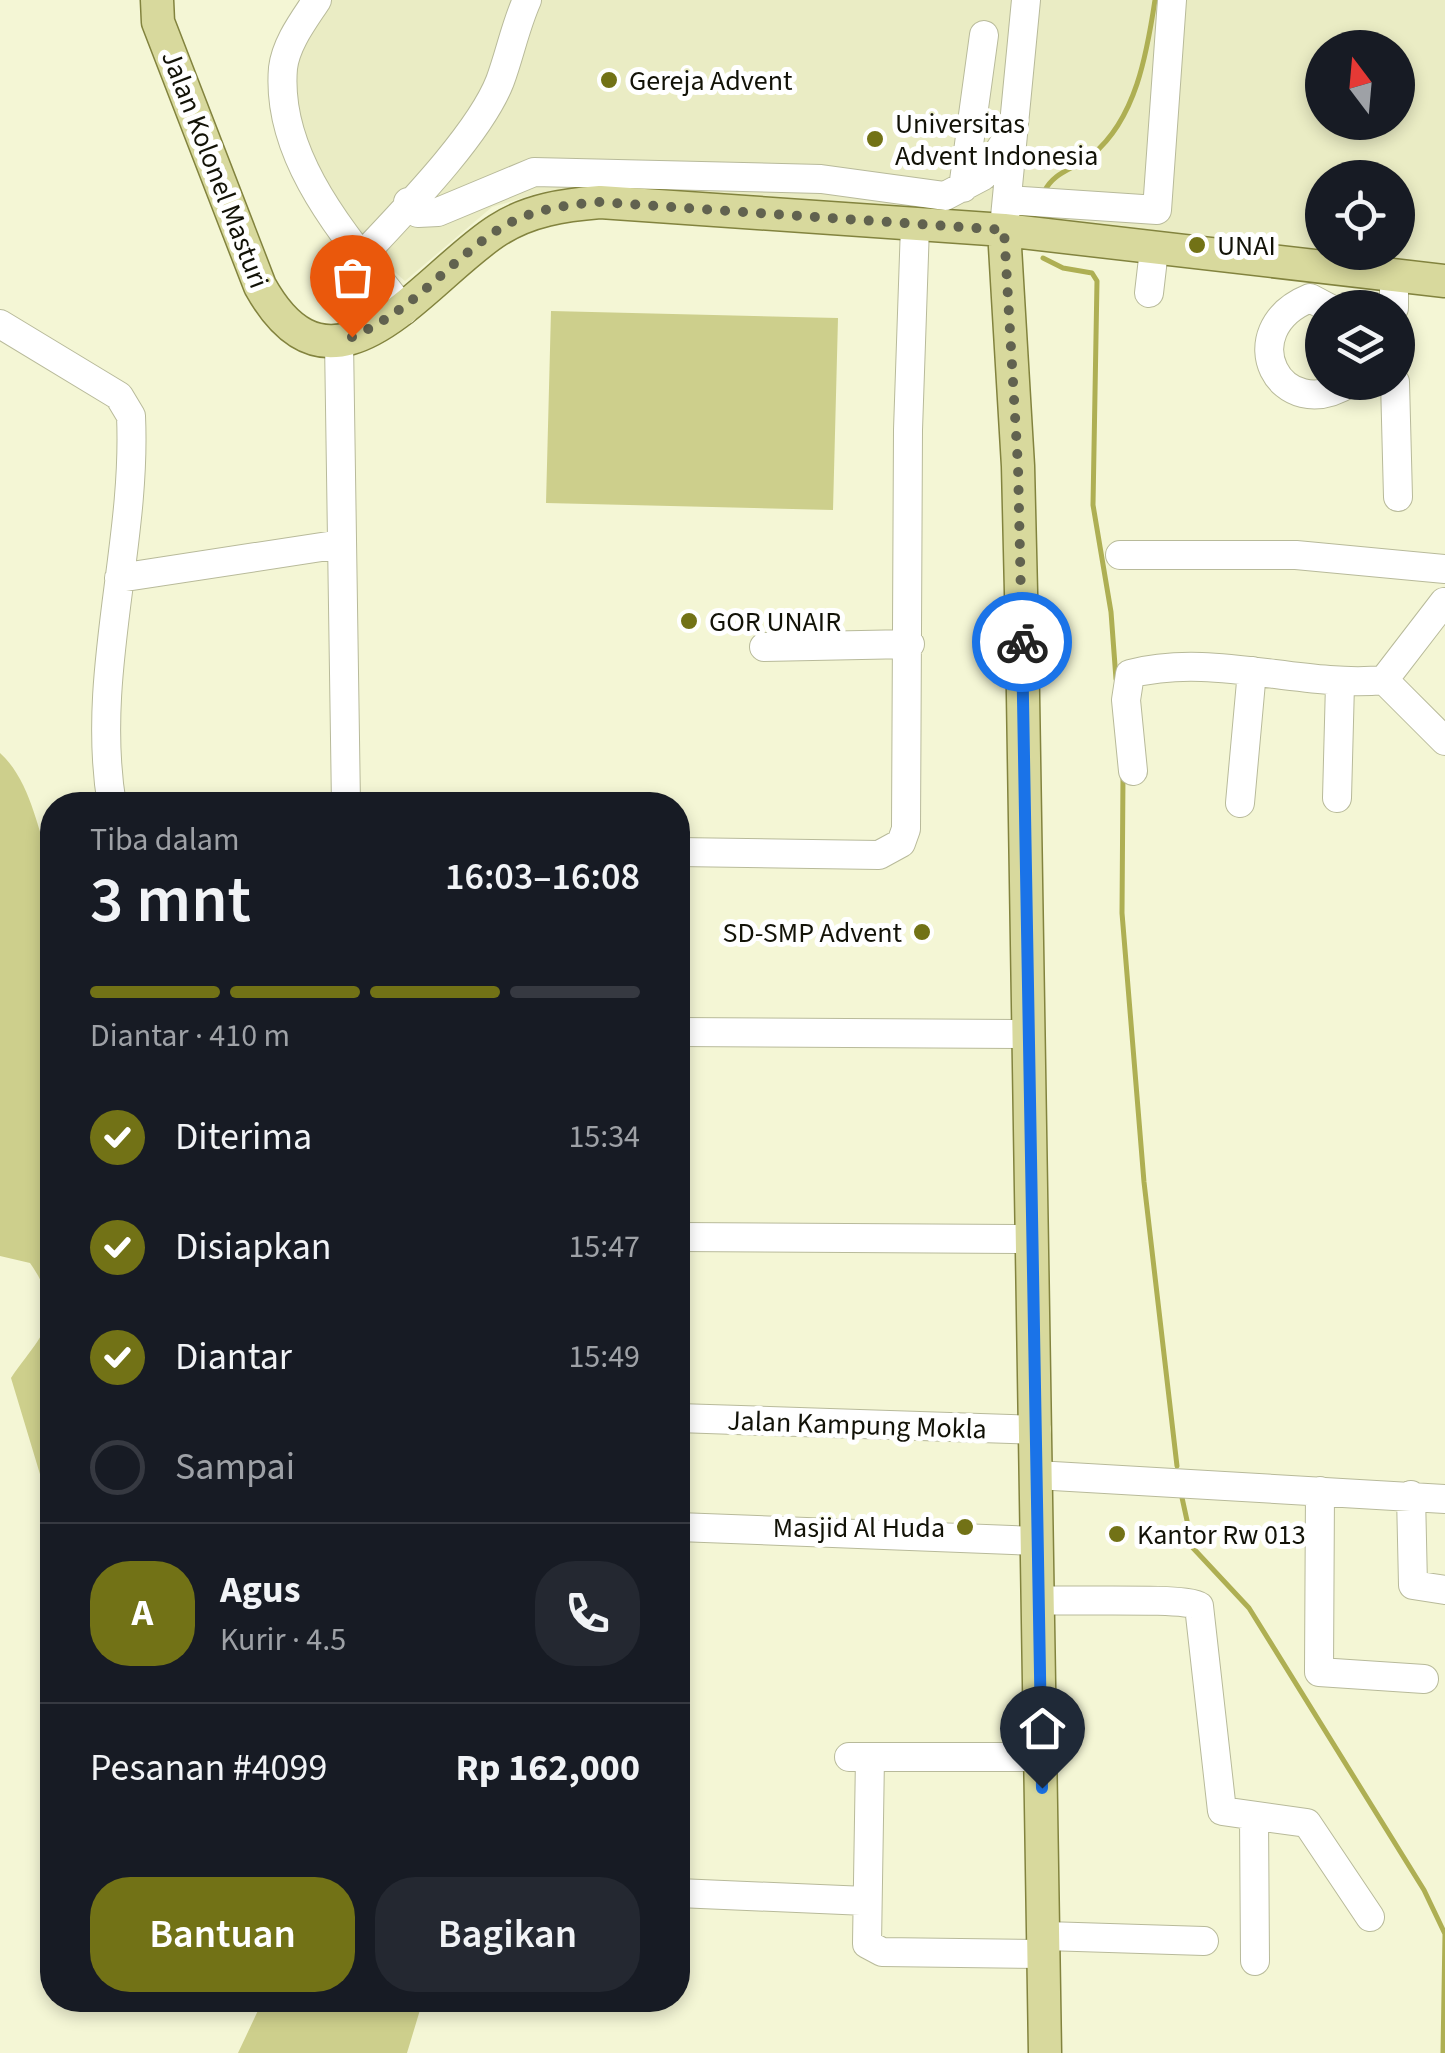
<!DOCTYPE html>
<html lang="id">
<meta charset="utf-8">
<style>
:root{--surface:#171b24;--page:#242831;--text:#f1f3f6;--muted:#9ea1a6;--line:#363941;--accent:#727216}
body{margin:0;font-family:"Source Sans 3",sans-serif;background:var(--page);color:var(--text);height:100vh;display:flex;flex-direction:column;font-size:38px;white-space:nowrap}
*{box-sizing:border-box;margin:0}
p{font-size:32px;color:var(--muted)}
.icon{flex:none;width:55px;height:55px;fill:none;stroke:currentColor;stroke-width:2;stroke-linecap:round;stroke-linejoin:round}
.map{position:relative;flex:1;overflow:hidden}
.side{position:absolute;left:40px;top:792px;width:650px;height:1220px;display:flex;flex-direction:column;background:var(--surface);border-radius:40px;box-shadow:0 5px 15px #0003}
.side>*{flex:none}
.needle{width:65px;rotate:344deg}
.buttons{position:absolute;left:1305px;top:30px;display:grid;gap:20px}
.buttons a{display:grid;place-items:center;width:110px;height:110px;border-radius:50%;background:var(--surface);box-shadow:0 5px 15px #0003;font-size:50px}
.pin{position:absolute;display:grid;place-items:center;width:85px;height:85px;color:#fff;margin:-102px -42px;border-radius:50% 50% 50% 0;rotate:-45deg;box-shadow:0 0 10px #0007}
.pin .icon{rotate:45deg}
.courier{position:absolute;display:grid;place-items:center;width:100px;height:100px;margin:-50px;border:8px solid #1a73e8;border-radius:50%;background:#fff;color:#222;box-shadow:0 2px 12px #0007}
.head em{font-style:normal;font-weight:600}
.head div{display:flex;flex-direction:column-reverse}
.head{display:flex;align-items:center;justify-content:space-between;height:170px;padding:0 50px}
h1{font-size:65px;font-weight:600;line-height:75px}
.bar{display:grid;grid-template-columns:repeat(4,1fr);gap:15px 10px;align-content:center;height:120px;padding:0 50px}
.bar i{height:12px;border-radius:8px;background:var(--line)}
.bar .current{background:var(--accent)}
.bar p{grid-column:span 4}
.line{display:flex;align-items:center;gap:25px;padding:0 50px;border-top:2px solid var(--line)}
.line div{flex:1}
.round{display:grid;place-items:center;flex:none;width:105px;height:105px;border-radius:40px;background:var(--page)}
ol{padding:0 50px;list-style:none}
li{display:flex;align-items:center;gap:30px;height:110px}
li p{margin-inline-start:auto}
li .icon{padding:10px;border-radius:50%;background:var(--accent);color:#fff;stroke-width:4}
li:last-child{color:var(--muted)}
li i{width:55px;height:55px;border:5px solid var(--line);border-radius:50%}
.action{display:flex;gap:20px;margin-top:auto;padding:20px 50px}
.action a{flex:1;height:115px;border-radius:40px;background:var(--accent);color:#fff;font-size:40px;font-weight:600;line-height:115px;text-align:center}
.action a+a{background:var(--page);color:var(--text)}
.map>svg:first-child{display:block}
.built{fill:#eaecc4;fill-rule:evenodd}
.green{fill:#cdcf8c}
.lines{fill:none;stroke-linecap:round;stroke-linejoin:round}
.stream{stroke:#aeaf53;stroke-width:5}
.minor-casing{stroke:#b8ba9a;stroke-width:30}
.major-casing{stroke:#82833e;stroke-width:35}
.minor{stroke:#fff;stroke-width:28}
.major{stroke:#d8d99d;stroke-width:32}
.done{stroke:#61624f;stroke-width:10;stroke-dasharray:0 18}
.route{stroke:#1a73e8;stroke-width:12}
.poi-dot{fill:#727216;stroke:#fff;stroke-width:4}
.labels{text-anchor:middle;stroke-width:10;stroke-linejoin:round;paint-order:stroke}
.poi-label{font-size:28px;fill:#121207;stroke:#fff;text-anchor:start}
.street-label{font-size:28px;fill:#121207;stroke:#fff}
</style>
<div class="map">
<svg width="1445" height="2053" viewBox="0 0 1445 2053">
<rect width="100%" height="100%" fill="#f4f6d5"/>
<path class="built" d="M 327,0 L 1445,0 L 1445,269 L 1026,224 L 1026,207 L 991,225 L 620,193 L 543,192 L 492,207 L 405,281 L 359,241 L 311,155 L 297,111 L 293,74 L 302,43 ZM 1322,48 L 1398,48 L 1398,122 L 1322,122 ZM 1322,178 L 1398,178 L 1398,252 L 1322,252 Z"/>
<path class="green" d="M 551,311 L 838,318 L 833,510 L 546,503 Z
M 0,753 C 31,781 37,830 52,867 L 52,1514 L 11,1378 C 42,1333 68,1318 30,1263 L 0,1256 Z
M 263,2000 L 423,2000 L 407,2053 L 238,2053 Z"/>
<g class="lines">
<path class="stream" d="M 1044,192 C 1054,171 1075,169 1092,155 C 1136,119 1147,53 1155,0
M 1043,258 L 1063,268 L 1092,273 L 1097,281 L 1093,505 L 1111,612 L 1116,679
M 1123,775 L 1122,913 L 1144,1182 L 1177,1466
M 1181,1493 L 1193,1548 L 1249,1608 L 1424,1890 L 1445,1934 L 1443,2053"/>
<defs>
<path id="minor" d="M 317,0 C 304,20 286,43 283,68 C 275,162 352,243 404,311
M 963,188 L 984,35
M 1007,200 L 1157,210 L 1172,0
M 408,202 L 418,213 L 438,212 L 534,172 L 821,179 L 945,196 L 983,176 L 1004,143
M 1005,217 L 1026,0
M 361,257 C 402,213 479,135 500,81 C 510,54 515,27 527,0
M 1394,276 L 1394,308
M 1149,293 L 1154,250
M 1329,308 L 1310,298 C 1231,330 1279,429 1351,382
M 0,324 L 119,396 L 131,416 C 137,545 90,676 112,805
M 339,341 L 346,805
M 1395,382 L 1398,497
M 1120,555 L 1296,555 L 1445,569
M 119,578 L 341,544
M 764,647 L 910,644
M 1384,680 L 1445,741
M 1133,771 L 1126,700 L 1130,674 C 1213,652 1300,688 1384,680 L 1444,602
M 1337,798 L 1340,684
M 1240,803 L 1252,671
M 678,852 L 879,855 L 901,843 L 906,829 L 908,430 L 915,226
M 678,1032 L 1029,1034
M 678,1237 L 1033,1239
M 678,1418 L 1037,1430
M 1036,1475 L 1445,1499
M 1320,1491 L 1319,1672 L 1424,1679
M 1411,1495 L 1413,1585 L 1445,1590
M 678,1527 L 1038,1541
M 1039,1600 C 1064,1602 1189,1597 1199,1606 L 1222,1811 L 1307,1823 L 1370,1917
M 849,1757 L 1040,1757
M 870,1757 L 867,1944 L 882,1952 L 1045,1954
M 1254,1817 L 1255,1961
M 678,1893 L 866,1901
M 1046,1936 L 1204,1941"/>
<path id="major" d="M 157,0 L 158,22 L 260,286 C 334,419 425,276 498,230 C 529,210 564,205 600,202 L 1004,230 L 1445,281
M 1004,230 L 1018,466 L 1022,634 L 1045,2053"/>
</defs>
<use href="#minor" class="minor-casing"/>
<use href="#major" class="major-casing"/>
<use href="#minor" class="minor"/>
<use href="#major" class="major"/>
</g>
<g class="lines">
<path class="done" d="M 352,337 C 416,308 442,268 496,231 C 527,210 563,205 600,202 L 1004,230 L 1018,466 L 1022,642"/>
<path class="route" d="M 1022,642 L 1042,1788"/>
</g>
<g class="poi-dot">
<circle cx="609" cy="80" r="10"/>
<circle cx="875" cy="139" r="10"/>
<circle cx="1197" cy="245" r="10"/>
<circle cx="689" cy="621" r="10"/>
<circle cx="922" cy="932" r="10"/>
<circle cx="965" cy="1527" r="10"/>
<circle cx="1117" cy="1534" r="10"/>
</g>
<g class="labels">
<g class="poi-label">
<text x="629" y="90">Gereja Advent</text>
<text x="895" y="133">Universitas<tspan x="895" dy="32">Advent Indonesia</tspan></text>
<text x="1217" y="255">UNAI</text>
<text x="709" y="631">GOR UNAIR</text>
<text x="902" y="942" text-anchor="end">SD-SMP Advent</text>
<text x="945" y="1537" text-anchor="end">Masjid Al Huda</text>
<text x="1137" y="1544">Kantor Rw 013</text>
</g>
<g class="street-label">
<text transform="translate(216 169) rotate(69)" y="10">Jalan Kolonel Masturi</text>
<text transform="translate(857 1424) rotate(2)" y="10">Jalan Kampung Mokla</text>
</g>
</g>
</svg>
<div class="buttons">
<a><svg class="needle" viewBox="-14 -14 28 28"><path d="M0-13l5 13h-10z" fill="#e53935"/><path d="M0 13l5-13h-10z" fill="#9ea1a6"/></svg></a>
<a><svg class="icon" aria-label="locate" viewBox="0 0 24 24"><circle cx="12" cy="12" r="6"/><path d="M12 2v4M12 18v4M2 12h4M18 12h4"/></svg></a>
<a><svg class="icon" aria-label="layers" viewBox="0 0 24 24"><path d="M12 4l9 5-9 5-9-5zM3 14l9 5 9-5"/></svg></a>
</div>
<div class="pin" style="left:352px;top:337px;background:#ea580c"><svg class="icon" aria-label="bag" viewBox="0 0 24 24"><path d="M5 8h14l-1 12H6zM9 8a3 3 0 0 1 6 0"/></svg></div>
<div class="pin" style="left:1042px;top:1788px;background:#1f2937"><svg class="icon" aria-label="home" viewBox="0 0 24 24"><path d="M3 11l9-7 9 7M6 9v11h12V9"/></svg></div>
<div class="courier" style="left:1022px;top:642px"><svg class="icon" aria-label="bike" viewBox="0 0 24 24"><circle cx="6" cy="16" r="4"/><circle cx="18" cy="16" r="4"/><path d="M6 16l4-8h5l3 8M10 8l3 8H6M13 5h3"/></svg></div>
<section class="side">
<div class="head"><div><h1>3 mnt</h1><p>Tiba dalam</p></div><em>16:03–16:08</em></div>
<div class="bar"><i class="current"></i><i class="current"></i><i class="current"></i><i></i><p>Diantar · 410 m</p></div>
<ol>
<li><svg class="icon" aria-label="check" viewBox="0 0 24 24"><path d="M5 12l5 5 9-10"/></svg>Diterima<p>15:34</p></li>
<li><svg class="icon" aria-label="check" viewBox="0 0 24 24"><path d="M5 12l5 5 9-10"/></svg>Disiapkan<p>15:47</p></li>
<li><svg class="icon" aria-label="check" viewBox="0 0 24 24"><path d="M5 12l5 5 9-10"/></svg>Diantar<p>15:49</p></li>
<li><i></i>Sampai</li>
</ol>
<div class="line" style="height:180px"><b class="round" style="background:var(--accent);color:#fff">A</b><div><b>Agus</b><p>Kurir · 4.5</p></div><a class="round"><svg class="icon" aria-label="phone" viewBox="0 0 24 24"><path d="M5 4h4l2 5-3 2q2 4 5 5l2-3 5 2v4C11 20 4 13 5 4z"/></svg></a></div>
<div class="line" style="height:130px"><div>Pesanan #4099</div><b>Rp 162,000</b></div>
<div class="action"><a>Bantuan</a><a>Bagikan</a></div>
</section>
</div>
